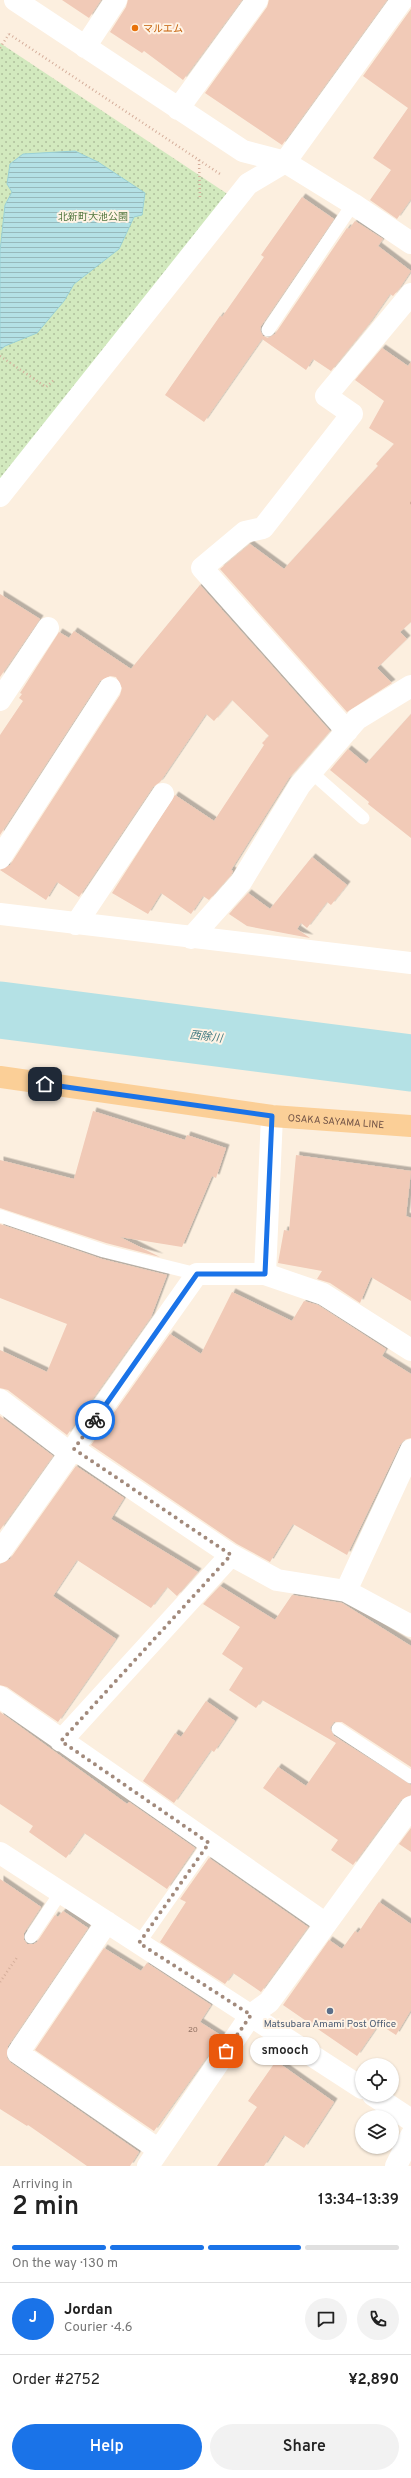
<!DOCTYPE html>
<meta charset="utf-8">
<style>
:root{--surface:#fff;--page:#f2f2f2;--text:#222;--muted:#767676;--line:#e0e0e0;--accent:#1a73e8}
body{margin:0;font-family:Overpass,"Noto Sans JP",sans-serif;background:var(--page);color:var(--text);height:100vh;display:flex;flex-direction:column;font-size:15px;white-space:nowrap}
*{box-sizing:border-box;margin:0}
p{font-size:13px;color:var(--muted)}
.icon{flex:none;width:22px;height:22px;fill:none;stroke:currentColor;stroke-width:2;stroke-linecap:round;stroke-linejoin:round}
.map{position:relative;height:2166px;overflow:hidden}
.details{display:flex;flex-direction:column;background:var(--surface);flex:1}
.details>*{flex:none}
.fabs{position:absolute;left:355px;top:2058px;display:grid;gap:8px}
.fabs a{display:grid;place-items:center;width:44px;height:44px;border-radius:50%;background:var(--surface);box-shadow:0 1px 3px #0004;font-size:20px}
.pin{position:absolute;display:grid;place-items:center;width:34px;height:34px;color:#fff;margin:-17px;border-radius:8px;box-shadow:0 2px 6px #0006}
.courier{position:absolute;display:grid;place-items:center;width:40px;height:40px;margin:-20px;border:3px solid #1a73e8;border-radius:50%;background:#fff;color:#222;box-shadow:0 1px 5px #0007}
.bubble{position:absolute;height:28px;border-radius:14px;background:var(--surface);box-shadow:0 1px 3px #0004;font-size:13px;font-weight:600;line-height:28px;text-align:center}
.head em{font-style:normal;font-weight:600}
.head div{display:flex;flex-direction:column-reverse}
.head{display:flex;align-items:center;justify-content:space-between;height:68px;padding:0 12px}
h1{font-size:26px;font-weight:600;line-height:30px}
.bar{display:grid;grid-template-columns:repeat(4,1fr);gap:6px 4px;align-content:center;height:48px;padding:0 12px}
.bar i{height:5px;border-radius:3px;background:var(--line)}
.bar .current{background:var(--accent)}
.bar p{grid-column:span 4}
.line{display:flex;align-items:center;gap:10px;padding:0 12px;border-top:1px solid var(--line)}
.line div{flex:1}
.round{display:grid;place-items:center;flex:none;width:42px;height:42px;border-radius:21px;background:var(--page)}
.cta{display:flex;gap:8px;margin-top:auto;padding:8px 12px}
.cta a{flex:1;height:46px;border-radius:24px;background:var(--accent);color:#fff;font-size:16px;font-weight:600;line-height:46px;text-align:center}
.cta a+a{background:var(--page);color:var(--text)}
.map>svg:first-child{display:block}
.park{fill:url(#park-dots)}
.water{fill:url(#water-rules);stroke:#9ad1d6}
.lines{fill:none;stroke-linecap:round;stroke-linejoin:round}
.river{stroke:#b4e1e5;stroke-width:57}
.building{fill:#f1cab7;filter:url(#shadow)}
.path{stroke:#d5ae9b;stroke-width:2.5;stroke-dasharray:1 3;stroke-linecap:butt}
.lane{stroke:#fff;stroke-width:13}
.street{stroke:#fff;stroke-width:22}
.secondary{stroke:#fff;stroke-width:22}
.primary{stroke:#fbcf97;stroke-width:22}
.done{stroke:#a28a7c;stroke-width:4;stroke-dasharray:0 7.2}
.route{stroke:#1a73e8;stroke-width:5}
.food-dot{fill:#e8710a;stroke:#fff3e5;stroke-width:1.5}
.service-dot{fill:#5c6f8a;stroke:#fff3e5;stroke-width:1.5}
.labels{text-anchor:middle;stroke-width:4;stroke-linejoin:round;paint-order:stroke}
.number-label{font-size:8px;fill:#927263}
.food-label{font-size:10px;fill:#c56008;stroke:#fff3e5;text-anchor:start}
.park-label{font-size:10px;fill:#547840;stroke:#fff3e5}
.street-label{font-size:10px;fill:#725447;stroke:#fff3e5}
.service-label{font-size:10px;fill:#4e5e75;stroke:#fff3e5}
.water-label{font-size:11px;font-style:italic;fill:#3f787f;stroke:#fff3e5}
</style>
<div class="map">
<svg width="411" height="2166" viewBox="0 0 411 2166">
<defs>
<pattern id="park-dots" width="8" height="8" patternUnits="userSpaceOnUse"><rect width="8" height="8" fill="#d2e9be"/><path d="M2 2h.1M6 6h.1" fill="none" stroke="#afbf9c" stroke-width="1.8" stroke-linecap="round"/></pattern>
<pattern id="water-rules" width="6" height="5" patternUnits="userSpaceOnUse"><rect width="6" height="5" fill="#b4e1e5"/><path d="M0 2.5h6" fill="none" stroke="#97b9bb"/></pattern>
<filter id="shadow"><feDropShadow dx="3.5" dy="-3.5" stdDeviation="0" flood-color="#0004"/></filter>
</defs>
<rect width="100%" height="100%" fill="#fcefdf"/>
<path class="park" d="M 0,43 L 229,195 L 0,481 Z"/>
<path class="water" d="M 75,151 L 98,162 L 145,193 L 142,215 L 134,217 L 119,249 L 74,284 L 64,301 L 37,333 L 5,346 L 0,350 L 0,251 L 5,205 L 12,192 L 7,184 L 10,164 L 23,154 Z"/>
<g class="lines">
<path class="river" d="M 0,1010 L 411,1063"/>
</g>
<path class="building" d="M 62,0 L 101,0 L 89,18 Z
M 128,0 L 242,0 L 183,80 L 144,51 L 142,53 L 110,32 L 126,7 Z
M 269,0 L 387,0 L 282,145 L 205,93 L 267,7 Z
M 411,9 L 411,199 L 397,219 L 370,200 L 391,170 L 373,158 L 408,108 L 363,76 Z
M 302,197 L 334,219 L 261,326 L 260,330 L 263,336 L 268,338 L 275,334 L 347,228 L 349,229 L 355,221 L 383,239 L 378,246 L 411,271 L 399,289 L 393,296 L 390,294 L 369,324 L 331,371 L 313,359 L 306,370 L 262,339 L 204,422 L 165,395 L 220,316 L 222,317 L 264,257 L 261,255 Z
M 382,348 L 408,366 L 411,362 L 411,622 L 400,632 L 407,639 L 377,668 L 392,683 L 347,712 L 220,569 L 250,544 L 284,569 L 378,466 L 376,464 L 394,444 L 369,428 L 384,401 L 355,380 Z
M 200,585 L 330,731 L 289,778 L 231,870 L 233,871 L 231,875 L 209,900 L 203,896 L 191,914 L 161,893 L 148,914 L 112,893 L 175,795 L 214,821 L 264,745 L 262,743 L 269,736 L 232,700 L 214,721 L 206,714 L 160,782 L 153,787 L 79,897 L 57,882 L 46,900 L 0,870 L 10,865 L 120,695 L 122,688 L 116,677 L 110,676 L 100,681 L 0,835 L 0,735 L 23,701 L 19,698 L 22,694 L 20,693 L 59,632 L 69,638 L 74,631 L 131,669 Z
M 0,594 L 40,619 L 0,677 Z
M 411,714 L 411,838 L 368,804 L 369,802 L 330,770 L 348,749 L 366,764 Z
M 312,857 L 347,885 L 331,905 L 327,902 L 307,928 L 301,923 L 297,929 L 310,938 L 247,926 L 229,914 L 248,893 L 270,909 Z
M 93,1111 L 185,1140 L 187,1135 L 226,1148 L 216,1178 L 212,1176 L 182,1247 L 120,1237 L 160,1257 L 106,1243 L 0,1208 L 0,1160 L 74,1179 Z
M 296,1155 L 411,1171 L 406,1216 L 411,1218 L 411,1301 L 371,1277 L 360,1303 L 330,1283 L 317,1279 L 322,1271 L 278,1263 L 284,1230 L 289,1231 Z
M 0,1224 L 102,1259 L 167,1275 L 151,1317 L 67,1435 L 8,1390 L 0,1388 L 0,1350 L 47,1372 L 67,1324 L 0,1298 Z
M 232,1292 L 292,1321 L 304,1301 L 318,1305 L 386,1349 L 382,1356 L 411,1374 L 411,1438 L 404,1440 L 400,1445 L 347,1555 L 293,1524 L 270,1562 L 237,1544 L 91,1445 L 170,1334 L 201,1354 Z
M 0,1416 L 53,1456 L 0,1530 Z
M 76,1466 L 124,1498 L 111,1519 L 198,1572 L 177,1596 L 167,1587 L 151,1608 L 77,1560 L 53,1596 L 116,1639 L 58,1722 L 7,1687 L 0,1685 L 0,1564 L 10,1559 Z
M 220,1586 L 275,1620 L 292,1595 L 342,1603 L 411,1646 L 411,1767 L 342,1722 L 334,1722 L 330,1728 L 334,1736 L 411,1785 L 411,1795 L 401,1800 L 353,1865 L 331,1850 L 338,1840 L 263,1788 L 278,1767 L 306,1786 L 336,1743 L 262,1700 L 256,1708 L 229,1690 L 243,1668 L 222,1654 L 240,1627 L 203,1604 Z
M 206,1701 L 235,1721 L 214,1752 L 211,1750 L 174,1803 L 143,1781 L 175,1733 L 181,1737 Z
M 0,1712 L 127,1804 L 129,1802 L 195,1848 L 167,1889 L 84,1833 L 66,1858 L 29,1832 L 33,1826 L 0,1804 Z
M 411,1828 L 411,1852 L 399,1844 Z
M 209,1858 L 308,1927 L 261,1992 L 233,1973 L 225,1984 L 160,1942 L 186,1902 L 180,1899 Z
M 0,1879 L 41,1907 L 24,1933 L 24,1940 L 27,1944 L 34,1944 L 37,1942 L 55,1915 L 58,1917 L 63,1911 L 88,1928 L 8,2046 L 7,2058 L 11,2063 L 139,2152 L 130,2166 L 87,2166 L 28,2125 L 27,2126 L 0,2109 Z
M 379,1902 L 411,1924 L 411,2010 L 396,2035 L 379,2024 L 357,2056 L 283,2005 L 329,1940 L 342,1949 L 355,1931 L 358,1933 Z
M 104,1948 L 141,1971 L 147,1963 L 211,2005 L 200,2022 L 222,2036 L 154,2131 L 35,2050 Z
M 276,2061 L 334,2102 L 304,2148 L 284,2135 L 264,2166 L 217,2166 L 257,2107 L 248,2101 Z"/>
<g class="lines">
<path class="path" d="M 9,34 L 220,174
M 0,48 L 9,34
M 199,160 L 200,200
M 0,356 L 46,387 L 55,379
M 410,503 L 411,503
M 0,1982 L 18,1956"/>
<path class="lane" d="M 268,330 L 353,204
M 311,772 L 363,818
M 0,1216 L 104,1251 L 197,1274
M 338,1729 L 411,1777
M 31,1937 L 61,1892
M 139,1943 L 209,1843"/>
<path class="street" d="M 15,0 L 243,151 L 285,162
M 402,0 L 285,162 L 353,204 L 411,243
M 85,47 L 116,0
M 178,109 L 257,0
M 0,496 L 248,184 L 285,162
M 0,700 L 48,628
M 347,731 L 202,568 L 245,532 L 263,528 L 352,414 L 326,396 L 411,294
M 0,858 L 110,688
M 0,914 L 411,963
M 76,924 L 163,794
M 191,938 L 241,882 L 300,785 L 357,719 L 411,686
M 265,1274 L 272,1116
M 0,1400 L 71,1454
M 74,1449 L 231,1555 L 277,1580 L 346,1591 L 411,1626
M 0,1552 L 197,1274 L 265,1274 L 323,1294 L 411,1350
M 346,1591 L 411,1450
M 0,1697 L 326,1924
M 61,1741 L 231,1555
M 0,1853 L 362,2088
M 107,1922 L 18,2053 L 159,2150
M 373,2095 L 411,2120
M 148,2166 L 251,2015 L 269,2002 L 411,1807"/>
<path class="secondary" d="M 396,2166 L 411,2136"/>
<path class="primary" id="s1" d="M 0,1077 L 272,1116 L 411,1126"/>
</g>
<g class="lines">
<path class="done" d="M 95,1420 L 74,1449 L 231,1555 L 61,1741 L 209,1843 L 139,1943 L 251,2015 L 226,2051"/>
<path class="route" d="M 45,1084 L 272,1116 L 265,1274 L 197,1274 L 95,1420"/>
</g>
<circle class="food-dot" cx="135" cy="28" r="4"/>
<circle class="service-dot" cx="330" cy="2011" r="4"/>
<g class="labels">
<g class="number-label">
<text x="193" y="2032">20</text>
</g>
<g class="food-label">
<text x="143" y="32">マルエム</text>
</g>
<g class="park-label">
<text x="93" y="220">北新町大池公園</text>
</g>
<g class="street-label">
<text dy="4" stroke="none"><textPath href="#s1" startOffset="339">OSAKA SAYAMA LINE</textPath></text>
</g>
<g class="service-label">
<text x="330" y="2027">Matsubara Amami Post Office</text>
</g>
<g class="water-label">
<text transform="translate(206 1036) rotate(7)" y="4">西除川</text>
</g>
</g>
</svg>
<div class="fabs">
<a><svg class="icon" aria-label="locate" viewBox="0 0 24 24"><circle cx="12" cy="12" r="6"/><path d="M12 2v4M12 18v4M2 12h4M18 12h4"/></svg></a>
<a><svg class="icon" aria-label="layers" viewBox="0 0 24 24"><path d="M12 4l9 5-9 5-9-5zM3 14l9 5 9-5"/></svg></a>
</div>
<div class="pin" style="left:226px;top:2051px;background:#ea580c"><svg class="icon" aria-label="bag" viewBox="0 0 24 24"><path d="M5 8h14l-1 12H6zM9 8a3 3 0 0 1 6 0"/></svg></div>
<div class="pin" style="left:45px;top:1084px;background:#1f2937"><svg class="icon" aria-label="home" viewBox="0 0 24 24"><path d="M3 11l9-7 9 7M6 9v11h12V9"/></svg></div>
<div class="courier" style="left:95px;top:1420px"><svg class="icon" aria-label="bike" viewBox="0 0 24 24"><circle cx="6" cy="16" r="4"/><circle cx="18" cy="16" r="4"/><path d="M6 16l4-8h5l3 8M10 8l3 8H6M13 5h3"/></svg></div>
<div class="bubble" style="left:250px;top:2037px;width:70px">smooch</div>
</div>
<section class="details">
<div class="head"><div><h1>2 min</h1><p>Arriving in</p></div><em>13:34–13:39</em></div>
<div class="bar"><i class="current"></i><i class="current"></i><i class="current"></i><i></i><p>On the way · 130 m</p></div>
<div class="line" style="height:72px"><b class="round" style="background:var(--accent);color:#fff">J</b><div><b>Jordan</b><p>Courier · 4.6</p></div><a class="round"><svg class="icon" aria-label="chat" viewBox="0 0 24 24"><path d="M4 5h16v11H9l-5 4z"/></svg></a><a class="round"><svg class="icon" aria-label="phone" viewBox="0 0 24 24"><path d="M5 4h4l2 5-3 2q2 4 5 5l2-3 5 2v4C11 20 4 13 5 4z"/></svg></a></div>
<div class="line" style="height:52px"><div>Order #2752</div><b>¥2,890</b></div>
<div class="cta"><a>Help</a><a>Share</a></div>
</section>
